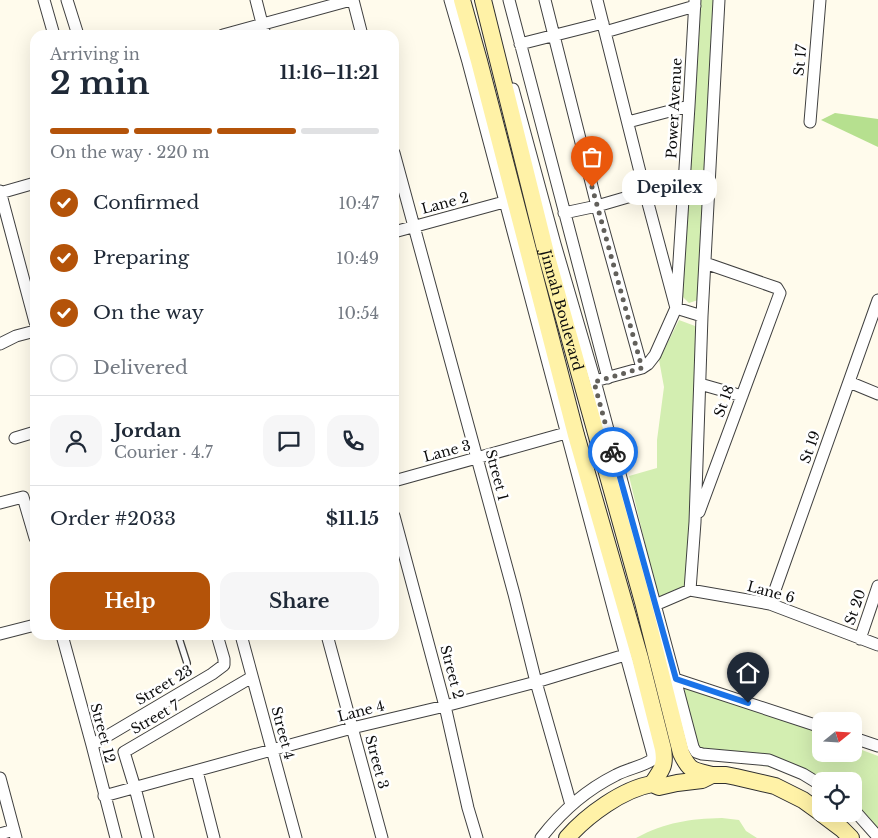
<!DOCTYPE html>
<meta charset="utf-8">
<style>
:root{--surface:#fff;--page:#f6f6f7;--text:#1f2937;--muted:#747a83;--line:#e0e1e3;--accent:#b45309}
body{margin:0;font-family:"Libre Baskerville",serif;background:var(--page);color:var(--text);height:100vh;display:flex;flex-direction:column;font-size:19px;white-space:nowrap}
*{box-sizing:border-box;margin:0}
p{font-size:16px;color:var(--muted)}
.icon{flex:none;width:28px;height:28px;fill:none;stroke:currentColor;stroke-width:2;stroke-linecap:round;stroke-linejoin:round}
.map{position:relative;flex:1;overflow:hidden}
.drawer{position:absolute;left:30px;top:30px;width:369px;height:610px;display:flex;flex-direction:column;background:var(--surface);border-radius:15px;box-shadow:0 5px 20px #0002}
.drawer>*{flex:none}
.needle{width:32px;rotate:72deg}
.controls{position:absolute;left:812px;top:712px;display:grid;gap:10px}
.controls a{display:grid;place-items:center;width:50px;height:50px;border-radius:10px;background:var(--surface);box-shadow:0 5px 20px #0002;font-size:25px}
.pin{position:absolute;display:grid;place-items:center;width:42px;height:42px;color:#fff;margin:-51px -21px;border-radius:50% 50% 50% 0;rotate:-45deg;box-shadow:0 0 5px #0007}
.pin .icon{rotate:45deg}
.courier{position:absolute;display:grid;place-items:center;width:50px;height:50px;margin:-25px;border:4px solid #1a73e8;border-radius:50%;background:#fff;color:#222;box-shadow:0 1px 6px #0007}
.bubble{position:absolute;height:35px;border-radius:15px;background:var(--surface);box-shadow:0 5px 20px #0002;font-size:16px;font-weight:800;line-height:35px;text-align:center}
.summary em{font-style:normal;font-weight:800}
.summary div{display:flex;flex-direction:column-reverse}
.summary{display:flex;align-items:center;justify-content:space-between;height:85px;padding:0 20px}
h1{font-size:32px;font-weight:800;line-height:38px}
.bar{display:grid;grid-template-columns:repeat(4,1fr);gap:8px 5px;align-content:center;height:60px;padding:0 20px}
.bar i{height:6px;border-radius:4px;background:var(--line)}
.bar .active{background:var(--accent)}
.bar p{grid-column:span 4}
.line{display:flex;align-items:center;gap:12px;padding:0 20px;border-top:1px solid var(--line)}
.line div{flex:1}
.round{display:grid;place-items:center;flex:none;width:52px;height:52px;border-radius:15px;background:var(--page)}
ol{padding:0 20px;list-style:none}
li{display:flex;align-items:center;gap:15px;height:55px}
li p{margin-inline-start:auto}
li .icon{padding:5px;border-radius:50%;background:var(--accent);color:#fff;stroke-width:4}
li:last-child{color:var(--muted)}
li i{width:28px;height:28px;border:2px solid var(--line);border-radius:50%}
.cta{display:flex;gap:10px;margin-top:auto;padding:10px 20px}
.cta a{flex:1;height:58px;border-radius:15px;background:var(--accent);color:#fff;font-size:20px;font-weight:800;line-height:58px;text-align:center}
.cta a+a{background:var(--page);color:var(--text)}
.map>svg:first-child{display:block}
.green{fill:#d3eeb1}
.forest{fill:#b6e08f}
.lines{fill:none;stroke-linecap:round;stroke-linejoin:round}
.lane-casing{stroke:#404040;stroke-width:8}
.street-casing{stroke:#404040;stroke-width:13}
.secondary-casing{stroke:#2f2f2f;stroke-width:18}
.lane{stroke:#fff;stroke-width:5.5}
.street{stroke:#fff;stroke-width:11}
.secondary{stroke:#fff2a7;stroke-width:16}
.done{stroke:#62605b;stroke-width:5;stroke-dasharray:0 9}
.route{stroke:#1a73e8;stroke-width:6}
.labels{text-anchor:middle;stroke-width:5;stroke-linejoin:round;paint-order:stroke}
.street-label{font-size:14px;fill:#0d0d0d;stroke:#fff}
</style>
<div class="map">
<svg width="878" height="838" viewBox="0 0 878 838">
<rect width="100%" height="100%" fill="#fffbec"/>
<path class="green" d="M 698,0 L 716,0 L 698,300 L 689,303 L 683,297 L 683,293 Z
M 679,320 L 695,326 L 698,334 L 686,588 L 658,598 L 629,476 L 657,468 L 657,440 L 664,387 L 659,360 Z
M 675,679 L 821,734 L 821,754 L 854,754 L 854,747 L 878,756 L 878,838 L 854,814 L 854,781 L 821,781 L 803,774 L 696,752 Z
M 722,818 L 739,820 L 746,831 L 757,838 L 636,838 C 666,822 689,819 722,818 Z"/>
<path class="forest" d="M 835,113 L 878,119 L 878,147 L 821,120 Z"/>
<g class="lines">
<defs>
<path id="lane" d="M 178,635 L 187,663"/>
<path id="street" d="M 44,0 L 54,35
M 67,0 L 78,35
M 256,0 L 265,35
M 353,0 L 362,35
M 450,0 L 468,62 L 616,619 L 653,755 L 652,760 C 641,767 627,769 616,775 C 586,790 561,812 541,838
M 509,0 L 608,378
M 545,0 L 597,206 L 642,368
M 597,0 L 645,192 L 676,308 L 702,316
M 605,32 L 695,6
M 223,35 L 351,0
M 520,44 L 603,23
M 513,89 L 555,244 L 595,381 L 675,679 L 693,747 L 696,752 L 702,754 L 769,760 L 803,774 L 821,785
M 628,122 L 689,106
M 810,122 L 820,0
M 394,153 L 514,594 L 536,682 L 571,805
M 0,191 L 35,322
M 0,193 L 35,183
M 564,213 L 597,206 L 645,192
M 394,232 L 504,202
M 0,344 L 16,336 L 35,331
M 595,381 L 642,368 L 648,364 L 655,355 L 676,308 L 689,106 L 695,0
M 849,382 L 878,394
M 700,384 L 742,396
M 15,438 L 35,432
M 394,481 L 566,433
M 0,503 L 23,497 L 35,538
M 699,512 L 780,293 L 777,288 L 705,263
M 394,516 L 445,706 L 468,808 L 477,838
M 690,590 L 695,522 L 702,316 L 719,0
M 770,604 L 878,300
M 655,605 L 690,590 L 770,604 L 878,645
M 0,634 L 35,625
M 62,635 L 92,745 L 116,838
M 241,635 L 296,838
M 327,635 L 382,838
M 860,639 L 878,586
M 675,679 L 821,727
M 854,738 L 878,746
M 92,745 L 212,674 L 224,665 L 224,659 L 217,635
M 197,771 L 214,838
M 0,778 L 16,838
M 104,796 L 352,728 L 445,706 L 536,682 L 625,655
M 854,810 L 878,837
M 0,834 L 14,830
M 148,838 L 135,788 L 124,752 L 252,677"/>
<g id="secondary">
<path d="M 462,0 L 479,61 L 576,435 L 640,658 L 663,749 C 666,767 661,770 652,784"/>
<path id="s1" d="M 483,0 L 547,257 L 643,602 L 681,753 C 690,772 693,770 712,775"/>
<path d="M 822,814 L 842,829 L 851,838"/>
<path d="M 567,838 C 587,815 623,789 652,784 L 659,787 L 677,783 L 702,780 L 712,775 L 726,775 L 736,777 L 775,786 L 803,800 L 821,813"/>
</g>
</defs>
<use href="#lane" class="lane-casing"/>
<use href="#street" class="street-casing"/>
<use href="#secondary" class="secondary-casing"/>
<use href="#lane" class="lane"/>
<use href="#street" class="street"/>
<use href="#secondary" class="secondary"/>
</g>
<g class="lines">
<path class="done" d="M 592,187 L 642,368 L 594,382 L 613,452"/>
<path class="route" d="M 613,452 L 676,679 L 748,703"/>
</g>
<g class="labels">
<g class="street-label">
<text transform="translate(800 60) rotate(-85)" y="5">St 17</text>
<text transform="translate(674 108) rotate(-87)" y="5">Power Avenue</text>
<text transform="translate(445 203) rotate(-15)" y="5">Lane 2</text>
<text dy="5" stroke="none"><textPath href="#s1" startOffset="320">Jinnah Boulevard</textPath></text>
<text transform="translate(724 401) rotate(-70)" y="5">St 18</text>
<text transform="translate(810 447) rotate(-70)" y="5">St 19</text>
<text transform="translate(447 451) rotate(-15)" y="5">Lane 3</text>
<text transform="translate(497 475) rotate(75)" y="5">Street 1</text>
<text transform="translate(771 592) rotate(15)" y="5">Lane 6</text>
<text transform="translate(855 607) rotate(-71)" y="5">St 20</text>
<text transform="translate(452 672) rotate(75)" y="5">Street 2</text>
<text transform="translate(164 685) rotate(-31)" y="5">Street 23</text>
<text transform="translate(361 711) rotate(-14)" y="5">Lane 4</text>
<text transform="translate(155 717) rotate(-30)" y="5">Street 7</text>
<text transform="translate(103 733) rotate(75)" y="5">Street 12</text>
<text transform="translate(283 733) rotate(75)" y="5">Street 4</text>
<text transform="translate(377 762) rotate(75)" y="5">Street 3</text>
</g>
</g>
</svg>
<div class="controls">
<a><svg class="needle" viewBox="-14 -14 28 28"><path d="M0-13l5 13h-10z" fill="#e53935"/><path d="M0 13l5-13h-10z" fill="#747a83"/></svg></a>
<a><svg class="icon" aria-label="locate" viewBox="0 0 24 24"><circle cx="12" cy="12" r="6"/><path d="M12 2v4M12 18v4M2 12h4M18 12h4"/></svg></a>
</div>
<div class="pin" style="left:592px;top:187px;background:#ea580c"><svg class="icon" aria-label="bag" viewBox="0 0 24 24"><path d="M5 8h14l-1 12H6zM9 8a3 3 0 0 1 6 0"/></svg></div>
<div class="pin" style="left:748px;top:703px;background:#1f2937"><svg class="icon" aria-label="home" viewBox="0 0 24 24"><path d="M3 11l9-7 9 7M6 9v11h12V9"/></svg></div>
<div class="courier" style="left:613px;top:452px"><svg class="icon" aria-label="bike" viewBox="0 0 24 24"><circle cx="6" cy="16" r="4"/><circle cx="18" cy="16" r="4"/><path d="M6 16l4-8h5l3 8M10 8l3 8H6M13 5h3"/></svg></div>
<div class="bubble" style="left:622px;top:170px;width:95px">Depilex</div>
<section class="drawer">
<div class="summary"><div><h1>2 min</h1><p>Arriving in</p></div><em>11:16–11:21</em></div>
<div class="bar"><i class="active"></i><i class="active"></i><i class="active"></i><i></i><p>On the way · 220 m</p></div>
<ol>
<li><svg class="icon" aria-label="check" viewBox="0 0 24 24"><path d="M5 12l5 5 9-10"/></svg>Confirmed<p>10:47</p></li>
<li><svg class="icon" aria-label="check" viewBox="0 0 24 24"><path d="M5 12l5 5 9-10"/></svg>Preparing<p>10:49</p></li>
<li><svg class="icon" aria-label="check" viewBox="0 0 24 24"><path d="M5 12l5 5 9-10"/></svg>On the way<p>10:54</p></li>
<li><i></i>Delivered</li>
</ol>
<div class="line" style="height:90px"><a class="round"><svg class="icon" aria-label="person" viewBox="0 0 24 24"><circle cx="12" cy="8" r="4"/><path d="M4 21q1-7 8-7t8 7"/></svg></a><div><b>Jordan</b><p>Courier · 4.7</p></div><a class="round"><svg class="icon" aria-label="chat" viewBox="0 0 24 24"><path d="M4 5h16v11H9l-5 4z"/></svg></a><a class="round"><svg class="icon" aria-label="phone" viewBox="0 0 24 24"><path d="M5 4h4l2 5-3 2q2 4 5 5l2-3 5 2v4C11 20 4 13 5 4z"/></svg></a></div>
<div class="line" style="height:65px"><div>Order #2033</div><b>$11.15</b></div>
<div class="cta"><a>Help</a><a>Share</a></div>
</section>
</div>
